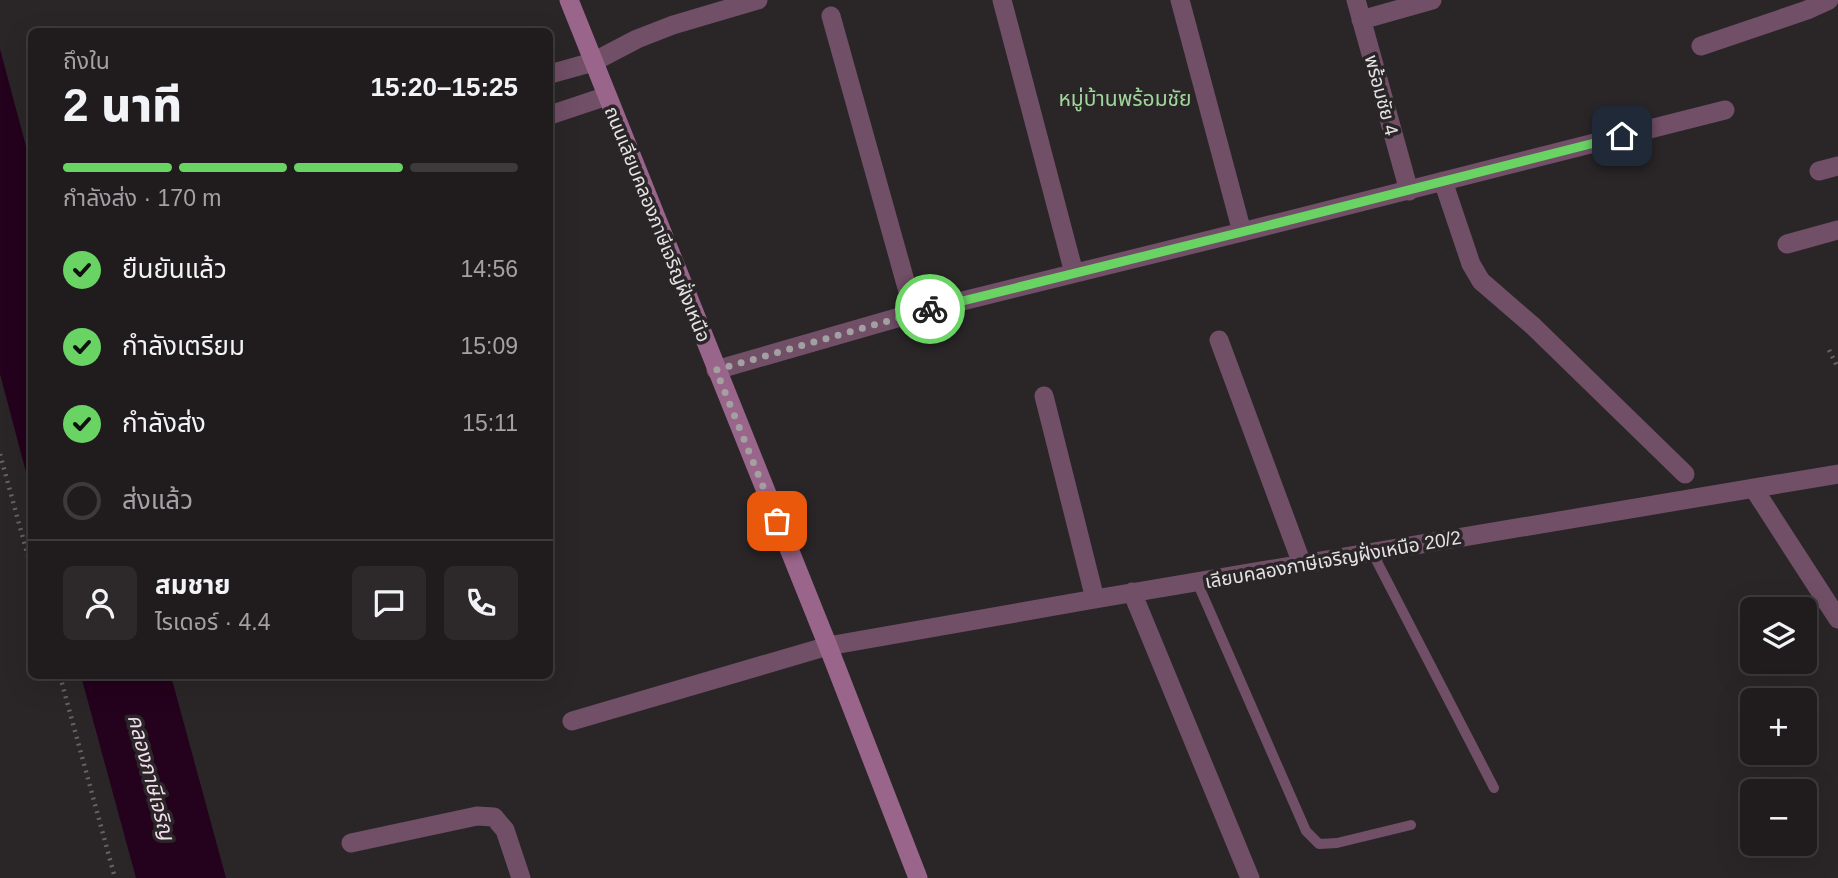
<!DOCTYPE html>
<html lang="th">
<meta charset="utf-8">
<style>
:root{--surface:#201c1e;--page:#2d292b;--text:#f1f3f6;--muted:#a2a1a4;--line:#3d3a3c;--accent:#69d464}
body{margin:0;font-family:Arial,"Noto Sans Thai",sans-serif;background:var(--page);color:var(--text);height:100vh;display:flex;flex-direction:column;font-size:26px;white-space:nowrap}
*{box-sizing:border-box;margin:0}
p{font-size:23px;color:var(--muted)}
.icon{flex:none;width:38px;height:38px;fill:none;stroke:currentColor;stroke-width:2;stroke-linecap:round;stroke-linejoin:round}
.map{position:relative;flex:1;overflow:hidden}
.side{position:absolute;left:28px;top:28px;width:525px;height:651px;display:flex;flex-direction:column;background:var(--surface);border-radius:10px;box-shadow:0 7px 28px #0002,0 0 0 2px var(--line)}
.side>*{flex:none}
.controls{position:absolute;left:1740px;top:597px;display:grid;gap:14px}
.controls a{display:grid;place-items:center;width:77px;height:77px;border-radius:10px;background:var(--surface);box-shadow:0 7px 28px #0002,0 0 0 2px var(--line);font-size:35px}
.pin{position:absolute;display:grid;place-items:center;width:60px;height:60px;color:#fff;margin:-30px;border-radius:14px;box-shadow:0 4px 10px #0006}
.courier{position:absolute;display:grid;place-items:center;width:70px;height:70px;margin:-35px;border:5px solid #69d464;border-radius:50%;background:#fff;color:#222;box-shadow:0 2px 9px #0007}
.headline em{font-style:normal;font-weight:800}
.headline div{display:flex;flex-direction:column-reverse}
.headline{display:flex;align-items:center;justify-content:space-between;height:119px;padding:0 35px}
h1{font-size:46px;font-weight:800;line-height:52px}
.bar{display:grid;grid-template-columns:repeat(4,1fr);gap:10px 7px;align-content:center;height:84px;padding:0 35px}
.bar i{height:9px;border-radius:5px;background:var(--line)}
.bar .on{background:var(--accent)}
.bar p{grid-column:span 4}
.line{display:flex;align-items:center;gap:18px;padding:0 35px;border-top:2px solid var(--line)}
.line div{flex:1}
.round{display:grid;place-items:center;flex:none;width:74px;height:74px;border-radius:10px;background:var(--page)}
ol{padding:0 35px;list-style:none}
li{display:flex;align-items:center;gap:21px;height:77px}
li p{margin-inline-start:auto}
li .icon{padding:7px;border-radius:50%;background:var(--accent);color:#111;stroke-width:4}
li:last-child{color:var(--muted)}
li i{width:38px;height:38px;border:4px solid var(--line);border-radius:50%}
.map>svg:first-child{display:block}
.water{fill:#24011c}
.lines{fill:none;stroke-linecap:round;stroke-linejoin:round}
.path{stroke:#666264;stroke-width:4.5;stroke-dasharray:2 5;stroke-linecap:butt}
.service{stroke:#714f67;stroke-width:10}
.minor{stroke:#714f67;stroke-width:19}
.secondary{stroke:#9a658a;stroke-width:19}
.done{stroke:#a3a0a2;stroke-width:7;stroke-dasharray:0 12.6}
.route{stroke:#69d464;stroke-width:9}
.labels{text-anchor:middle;stroke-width:7;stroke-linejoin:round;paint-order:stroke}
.street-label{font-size:19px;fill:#e4e2e4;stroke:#2a2628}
.neighbourhood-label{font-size:21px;fill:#a0d79b;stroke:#2a2628}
.water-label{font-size:21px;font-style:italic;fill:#f2dceb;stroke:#2a2628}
</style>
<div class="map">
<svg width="1838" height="878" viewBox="0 0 1838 878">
<rect width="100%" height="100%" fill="#2a2628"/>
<path class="water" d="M 0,49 L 31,165 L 31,491 L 0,374 Z
M 81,676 L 171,676 L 226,878 L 136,878 Z"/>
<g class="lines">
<path class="path" d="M 1829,350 L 1838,368
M 0,454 L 32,571
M 60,676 L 115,878"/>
<path class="service" d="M 1372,552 L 1494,788
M 1197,582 L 1306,831 L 1319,844 L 1337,843 L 1411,825"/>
<path class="minor" d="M 1002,0 L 1074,273
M 1180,0 L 1242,232
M 1356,0 L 1409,191
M 831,16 L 914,313
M 1361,20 L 1432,0
M 1701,46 L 1807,10 L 1829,0
M 550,74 L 593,62 L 637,39 L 673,25 L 758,0
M 550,115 L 607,96
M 1819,171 L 1838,166
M 1443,181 L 1471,264 L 1481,281 L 1533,326 L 1685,474
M 1787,244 L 1838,230
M 1219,340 L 1302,564
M 716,370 L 914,313 L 1242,232 L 1725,110
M 1044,396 L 1095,599
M 1754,489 L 1838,619
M 1132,592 L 1250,878
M 572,721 L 828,646 L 1095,599 L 1838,474
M 351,843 L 477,816 L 494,817 L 505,830 L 521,878"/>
<path class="secondary" d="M 569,0 L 828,646 L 918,878"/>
</g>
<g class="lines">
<path class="done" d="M 777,521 L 716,370 L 930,309"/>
<path class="route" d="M 930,309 L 1266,226 L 1622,136"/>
</g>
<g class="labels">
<g class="street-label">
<text transform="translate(1382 95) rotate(75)" y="7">พร้อมชัย 4</text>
<text transform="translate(658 224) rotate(68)" y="7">ถนนเลียบคลองภาษีเจริญฝั่งเหนือ</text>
<text transform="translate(1333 559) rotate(-10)" y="7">เลียบคลองภาษีเจริญฝั่งเหนือ 20/2</text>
</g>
<g class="neighbourhood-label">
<text x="1125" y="106">หมู่บ้านพร้อมชัย</text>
</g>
<g class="water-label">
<text transform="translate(151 777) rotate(75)" y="7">คลองภาษีเจริญ</text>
</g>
</g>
</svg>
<div class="controls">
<a><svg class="icon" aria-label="layers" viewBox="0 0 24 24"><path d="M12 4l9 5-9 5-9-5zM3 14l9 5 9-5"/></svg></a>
<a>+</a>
<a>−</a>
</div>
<div class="pin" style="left:777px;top:521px;background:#ea580c"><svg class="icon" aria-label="bag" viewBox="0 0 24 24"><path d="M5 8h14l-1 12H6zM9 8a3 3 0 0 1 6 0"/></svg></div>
<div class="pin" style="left:1622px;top:136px;background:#1f2937"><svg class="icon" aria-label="home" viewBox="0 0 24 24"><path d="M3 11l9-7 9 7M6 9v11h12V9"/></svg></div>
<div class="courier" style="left:930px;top:309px"><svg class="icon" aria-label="bike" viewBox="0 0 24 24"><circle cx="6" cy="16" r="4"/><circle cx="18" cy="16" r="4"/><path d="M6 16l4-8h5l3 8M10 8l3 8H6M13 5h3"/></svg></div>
<section class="side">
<div class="headline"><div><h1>2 นาที</h1><p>ถึงใน</p></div><em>15:20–15:25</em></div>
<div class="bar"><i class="on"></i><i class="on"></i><i class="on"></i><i></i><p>กำลังส่ง · 170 m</p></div>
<ol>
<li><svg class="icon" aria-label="check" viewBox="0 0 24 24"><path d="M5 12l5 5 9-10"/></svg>ยืนยันแล้ว<p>14:56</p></li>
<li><svg class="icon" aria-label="check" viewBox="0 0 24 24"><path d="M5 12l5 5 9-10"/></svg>กำลังเตรียม<p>15:09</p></li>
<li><svg class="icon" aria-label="check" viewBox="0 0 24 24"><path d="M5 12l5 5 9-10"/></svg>กำลังส่ง<p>15:11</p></li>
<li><i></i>ส่งแล้ว</li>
</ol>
<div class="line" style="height:126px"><a class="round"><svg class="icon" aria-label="person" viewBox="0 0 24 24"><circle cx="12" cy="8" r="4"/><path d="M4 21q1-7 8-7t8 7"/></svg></a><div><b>สมชาย</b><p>ไรเดอร์ · 4.4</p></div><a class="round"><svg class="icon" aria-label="chat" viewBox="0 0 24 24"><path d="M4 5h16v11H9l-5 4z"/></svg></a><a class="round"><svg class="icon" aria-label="phone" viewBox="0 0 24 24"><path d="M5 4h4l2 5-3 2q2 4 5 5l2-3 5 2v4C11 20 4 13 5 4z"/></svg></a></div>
</section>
</div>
